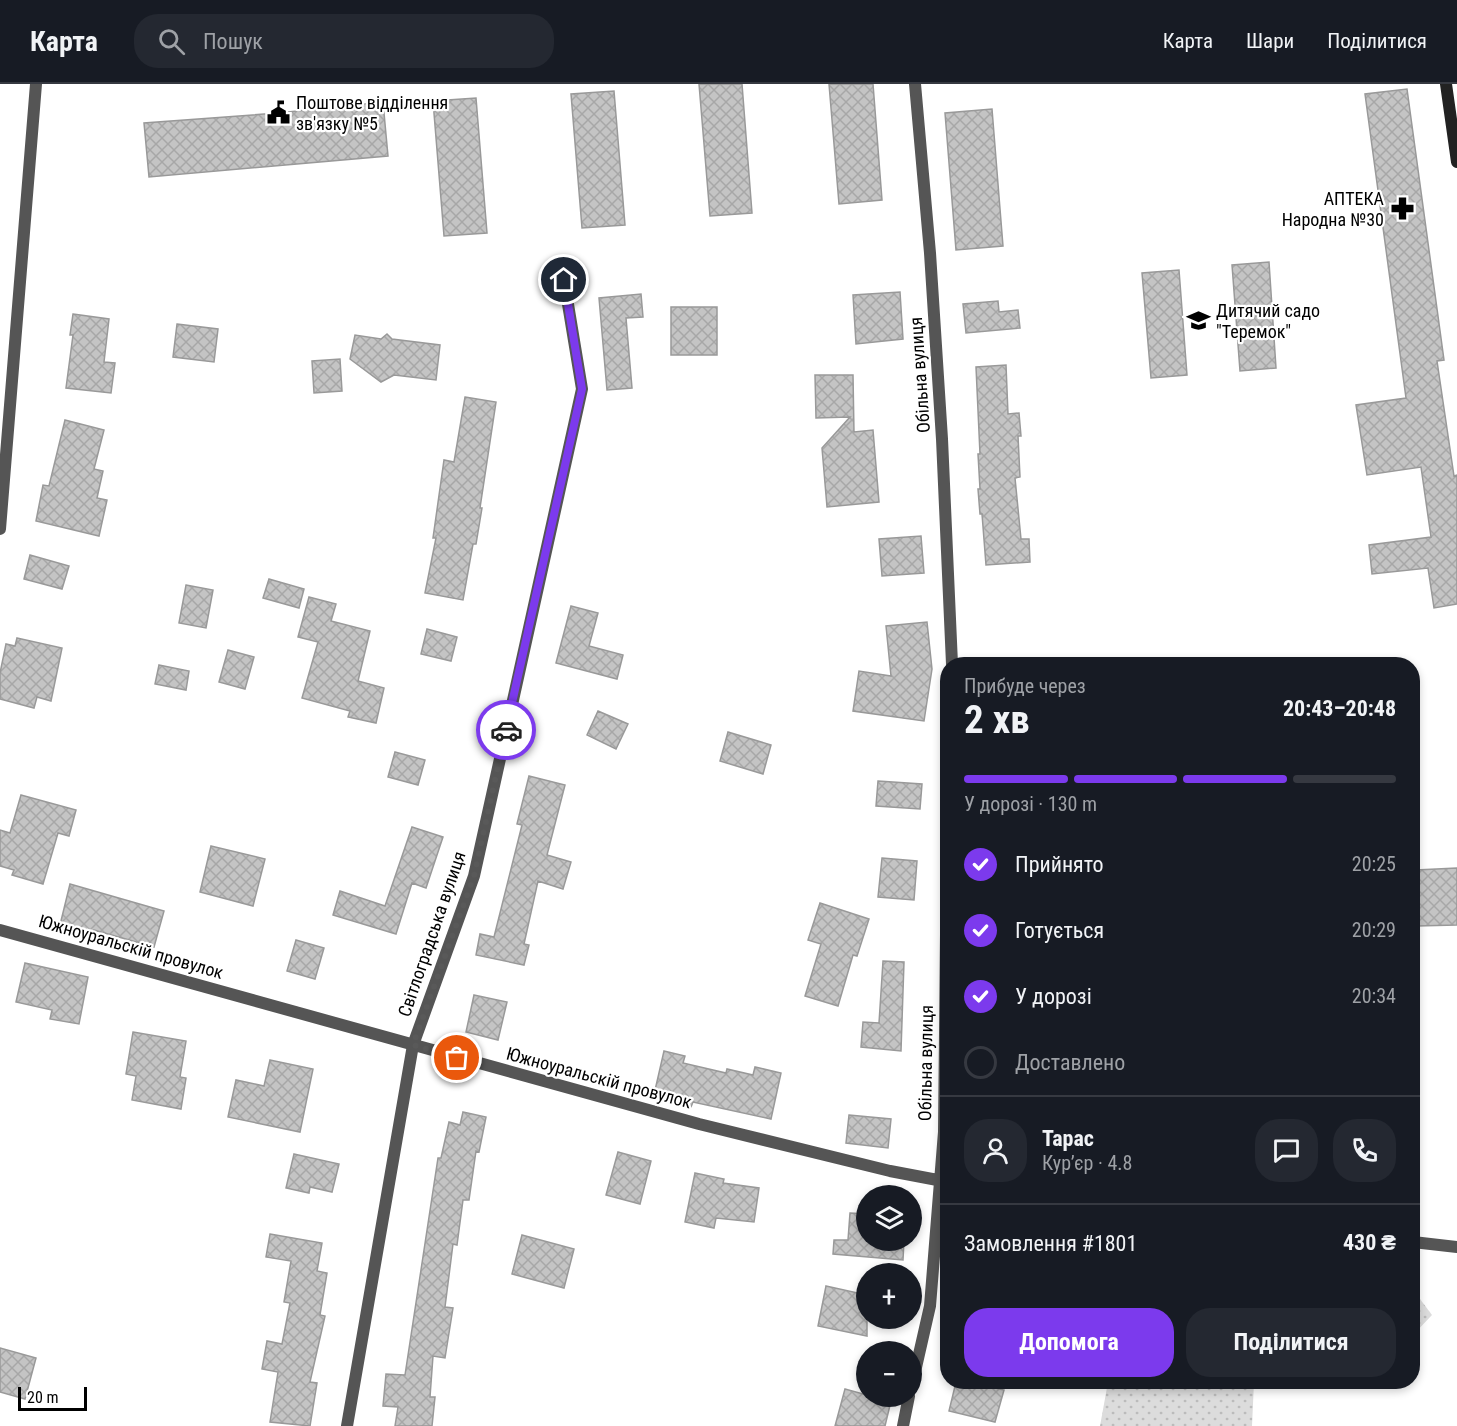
<!DOCTYPE html>
<html lang="uk">
<meta charset="utf-8">
<style>
:root{--surface:#171b24;--page:#242831;--text:#f1f3f6;--muted:#9ea1a6;--line:#363941;--accent:#7c3aed}
body{margin:0;font-family:"Roboto Condensed",sans-serif;background:var(--page);color:var(--text);height:100vh;display:flex;flex-direction:column;font-size:22px;white-space:nowrap}
*{box-sizing:border-box;margin:0}
p{font-size:20px;color:var(--muted)}
.icon{flex:none;width:33px;height:33px;fill:none;stroke:currentColor;stroke-width:2;stroke-linecap:round;stroke-linejoin:round}
.map{position:relative;flex:1;overflow:hidden}
.panel{position:absolute;left:940px;top:573px;width:480px;height:732px;display:flex;flex-direction:column;background:var(--surface);border-radius:24px;box-shadow:0 3px 9px #0003}
.panel>*{flex:none}
.controls{position:absolute;left:856px;top:1101px;display:grid;gap:12px}
.controls a{display:grid;place-items:center;width:66px;height:66px;border-radius:50%;background:var(--surface);box-shadow:0 3px 9px #0003;font-size:30px}
.scale{position:absolute;left:18px;bottom:15px;width:69px;box-sizing:border-box;padding-left:6px;border:3px solid #000;border-top:0;font-size:16px;line-height:21px;white-space:nowrap;color:#000;-webkit-text-stroke:4px #fff;paint-order:stroke}
.pin{position:absolute;display:grid;place-items:center;width:51px;height:51px;color:#fff;margin:-26px;border:3px solid #fff;border-radius:50%;box-shadow:0 2px 6px #0007}
.courier{position:absolute;display:grid;place-items:center;width:60px;height:60px;margin:-30px;border:4px solid #7c3aed;border-radius:50%;background:#fff;color:#222;box-shadow:0 2px 8px #0007}
.overview em{font-style:normal;font-weight:700}
.overview div{display:flex;flex-direction:column-reverse}
.overview{display:flex;align-items:center;justify-content:space-between;height:102px;padding:0 24px}
h1{font-size:39px;font-weight:700;line-height:45px}
.bar{display:grid;grid-template-columns:repeat(4,1fr);gap:9px 6px;align-content:center;height:72px;padding:0 24px}
.bar i{height:8px;border-radius:4px;background:var(--line)}
.bar .selected{background:var(--accent)}
.bar p{grid-column:span 4}
.line{display:flex;align-items:center;gap:15px;padding:0 24px;border-top:2px solid var(--line)}
.line div{flex:1}
.round{display:grid;place-items:center;flex:none;width:63px;height:63px;border-radius:24px;background:var(--page)}
ol{padding:0 24px;list-style:none}
li{display:flex;align-items:center;gap:18px;height:66px}
li p{margin-inline-start:auto}
li .icon{padding:6px;border-radius:50%;background:var(--accent);color:#fff;stroke-width:4}
li:last-child{color:var(--muted)}
li i{width:33px;height:33px;border:3px solid var(--line);border-radius:50%}
.action{display:flex;gap:12px;margin-top:auto;padding:12px 24px}
.action a{flex:1;height:69px;border-radius:24px;background:var(--accent);color:#fff;font-size:24px;font-weight:700;line-height:69px;text-align:center}
.action a+a{background:var(--page);color:var(--text)}
header{display:flex;align-items:center;gap:36px;box-sizing:border-box;height:84px;padding:0 30px;background:var(--surface);border-bottom:2px solid var(--line)}
header strong{font-size:28px}
nav{display:flex;gap:33px;margin-inline-start:auto;font-size:21px}
.search{width:420px;height:54px;background:var(--page);display:flex;align-items:center;gap:15px;box-sizing:border-box;padding:0 21px;border-radius:24px;color:var(--muted);font-size:22px}
.map>svg:first-child{display:block}
.green{fill:url(#green-dots)}
.building{fill:url(#building-cross-hatch);stroke:#999;stroke-width:1.5}
.lines{fill:none;stroke-linecap:round;stroke-linejoin:round}
.minor{stroke:#555;stroke-width:12}
.secondary{stroke:#222;stroke-width:12}
.done{stroke:#595959;stroke-width:6;stroke-dasharray:0 10.8}
.route{stroke:#7c3aed;stroke-width:8}
.labels{text-anchor:middle;stroke-width:4.5;stroke-linejoin:round;paint-order:stroke}
.poi-label{font-size:18px;fill:#000;stroke:#fff;text-anchor:start}
.street-label{font-size:18px;fill:#000;stroke:#fff}
</style>
<header>
<strong>Карта</strong>
<div class="search"><svg class="icon" aria-label="search" viewBox="0 0 24 24"><circle cx="10" cy="10" r="6"/><path d="M15 15l6 6"/></svg>Пошук</div>
<nav><a>Карта</a><a>Шари</a><a>Поділитися</a></nav>
</header>
<div class="map">
<svg width="1457" height="1342" viewBox="0 0 1457 1342">
<defs>
<pattern id="green-dots" width="8" height="8" patternUnits="userSpaceOnUse" patternTransform="scale(1.5)"><rect width="8" height="8" fill="#dcdcdc"/><path d="M2 2h.1M6 6h.1" fill="none" stroke="#bbb" stroke-width="1.8" stroke-linecap="round"/></pattern>
<pattern id="building-cross-hatch" width="8" height="8" patternUnits="userSpaceOnUse" patternTransform="scale(1.5)"><rect width="8" height="8" fill="#c4c4c4"/><path d="M0 0l8 8M0 8l8-8" fill="none" stroke="#a7a7a7"/></pattern>
</defs>
<rect width="100%" height="100%" fill="#fff"/>
<path class="green" d="M 1413,1214 L 1420,1215 L 1432,1231 L 1413,1251 Z
M 1108,1298 L 1254,1298 L 1252,1342 L 1100,1342 Z"/>
<path class="building" d="M 699,0 L 742,0 L 752,129 L 710,132 Z
M 829,0 L 873,0 L 882,116 L 839,120 Z
M 1407,5 L 1444,276 L 1437,277 L 1454,392 L 1457,391 L 1457,520 L 1434,524 L 1428,484 L 1372,490 L 1369,461 L 1431,453 L 1421,383 L 1367,391 L 1356,321 L 1406,314 L 1365,10 Z
M 614,7 L 625,141 L 582,144 L 571,10 Z
M 476,14 L 487,149 L 444,152 L 433,17 Z
M 383,18 L 388,72 L 149,93 L 144,39 L 278,29 Z
M 992,25 L 1003,162 L 956,166 L 945,29 Z
M 1269,178 L 1276,284 L 1240,287 L 1232,181 Z
M 1179,186 L 1187,291 L 1151,294 L 1142,189 Z
M 900,208 L 903,255 L 856,260 L 853,211 Z
M 641,210 L 643,233 L 626,234 L 632,304 L 607,306 L 599,214 Z
M 998,217 L 999,228 L 1018,226 L 1020,244 L 966,249 L 963,220 Z
M 671,223 L 717,223 L 717,271 L 671,271 Z
M 73,230 L 109,235 L 104,278 L 115,279 L 111,309 L 66,304 L 73,251 L 70,251 Z
M 177,240 L 218,245 L 214,278 L 173,273 Z
M 387,250 L 392,255 L 440,261 L 436,296 L 394,291 L 381,298 L 350,275 L 355,251 L 381,255 Z
M 340,275 L 342,307 L 314,309 L 312,277 Z
M 1006,281 L 1008,330 L 1019,329 L 1021,352 L 1018,352 L 1020,393 L 1015,394 L 1021,455 L 1029,455 L 1030,478 L 986,481 L 982,430 L 980,430 L 978,405 L 980,405 L 978,370 L 980,370 L 976,283 Z
M 815,291 L 853,291 L 854,348 L 873,346 L 879,418 L 827,423 L 822,364 L 850,333 L 816,334 Z
M 465,313 L 496,318 L 480,424 L 482,424 L 476,460 L 473,460 L 463,516 L 425,509 L 436,454 L 433,454 L 444,376 L 454,378 Z
M 65,336 L 104,346 L 94,385 L 103,387 L 97,414 L 107,416 L 99,452 L 36,437 L 43,401 L 49,402 Z
M 921,452 L 924,489 L 882,492 L 879,455 Z
M 30,471 L 69,482 L 62,505 L 24,495 Z
M 269,495 L 304,505 L 299,524 L 263,514 Z
M 186,501 L 213,506 L 206,544 L 179,539 Z
M 309,513 L 336,520 L 331,537 L 370,547 L 358,597 L 384,604 L 376,639 L 348,633 L 350,627 L 302,614 L 318,558 L 298,553 Z
M 571,522 L 598,529 L 589,562 L 623,571 L 617,595 L 556,579 Z
M 927,538 L 932,585 L 924,637 L 853,627 L 859,587 L 891,592 L 886,542 Z
M 427,545 L 457,553 L 451,577 L 421,570 Z
M 17,554 L 62,564 L 51,617 L 37,613 L 34,624 L 0,615 L 0,589 L 6,560 L 15,562 Z
M 228,566 L 254,573 L 245,605 L 219,598 Z
M 159,581 L 189,587 L 186,606 L 155,600 Z
M 598,627 L 628,640 L 616,665 L 587,651 Z
M 728,648 L 771,661 L 763,690 L 720,677 Z
M 395,668 L 425,676 L 418,701 L 388,693 Z
M 529,692 L 565,701 L 547,771 L 571,778 L 563,805 L 538,797 L 524,860 L 529,861 L 524,881 L 476,871 L 480,850 L 494,853 L 522,741 L 517,740 Z
M 878,697 L 922,700 L 920,725 L 876,722 Z
M 21,711 L 76,726 L 69,752 L 58,749 L 43,800 L 12,791 L 14,786 L 0,782 L 0,746 L 10,749 Z
M 412,743 L 443,753 L 426,804 L 412,799 L 396,850 L 333,831 L 340,807 L 385,822 Z
M 211,762 L 265,775 L 253,822 L 200,808 Z
M 882,774 L 917,777 L 914,816 L 878,813 Z
M 1457,784 L 1457,841 L 1417,842 L 1416,786 Z
M 70,800 L 164,827 L 154,863 L 94,846 L 94,849 L 60,841 Z
M 820,819 L 869,835 L 857,872 L 853,871 L 838,922 L 805,912 L 821,860 L 808,856 Z
M 296,856 L 324,864 L 315,895 L 287,887 Z
M 883,877 L 904,878 L 901,967 L 861,963 L 863,938 L 879,939 Z
M 25,879 L 88,893 L 79,940 L 50,935 L 52,926 L 16,918 Z
M 474,911 L 507,918 L 498,956 L 466,948 Z
M 133,948 L 186,957 L 180,993 L 186,994 L 181,1025 L 132,1016 L 136,992 L 126,990 Z
M 664,967 L 685,972 L 683,979 L 726,989 L 727,985 L 753,991 L 755,983 L 781,989 L 771,1035 L 693,1018 L 691,1023 L 653,1015 Z
M 270,976 L 313,985 L 300,1048 L 228,1033 L 236,996 L 264,1002 Z
M 463,1028 L 486,1033 L 479,1068 L 476,1067 L 469,1116 L 463,1116 L 457,1161 L 453,1160 L 445,1223 L 453,1224 L 445,1274 L 433,1272 L 430,1313 L 435,1313 L 432,1342 L 395,1342 L 398,1323 L 383,1322 L 386,1290 L 405,1291 L 438,1074 L 441,1074 L 449,1038 L 460,1041 Z
M 849,1031 L 891,1035 L 888,1064 L 846,1059 Z
M 618,1068 L 651,1077 L 640,1120 L 606,1111 Z
M 294,1070 L 339,1080 L 332,1108 L 310,1103 L 309,1109 L 286,1104 Z
M 695,1089 L 724,1095 L 723,1099 L 759,1104 L 754,1138 L 716,1134 L 714,1144 L 685,1138 Z
M 850,1129 L 867,1130 L 867,1156 L 904,1156 L 903,1176 L 833,1170 L 834,1156 L 848,1156 Z
M 270,1150 L 322,1159 L 317,1187 L 327,1189 L 320,1231 L 325,1232 L 310,1298 L 317,1299 L 310,1342 L 270,1338 L 278,1288 L 262,1285 L 267,1257 L 282,1260 L 290,1219 L 284,1218 L 291,1177 L 266,1173 Z
M 522,1151 L 574,1165 L 564,1204 L 512,1190 Z
M 826,1202 L 867,1211 L 867,1252 L 818,1242 Z
M 0,1264 L 36,1274 L 25,1315 L 0,1308 Z
M 956,1298 L 969,1298 L 1004,1306 L 995,1338 L 949,1327 Z
M 845,1305 L 867,1311 L 867,1312 L 891,1317 L 885,1342 L 835,1342 Z"/>
<g class="lines">
<path class="minor" d="M 915,0 L 930,169 L 942,355 L 952,580
M 0,445 L 36,0
M 0,846 L 699,1040 L 890,1087 L 948,1098
M 1413,1158 L 1457,1163
M 912,1301 L 930,1222 L 944,1048 L 948,654
M 347,1342 L 413,961 L 474,792 L 582,305 L 564,196
M 903,1342 L 909,1312"/>
<path class="secondary" d="M 1446,0 L 1457,78"/>
</g>
<g class="lines">
<path class="done" d="M 457,974 L 413,961 L 474,792 L 506,646"/>
<path class="route" d="M 506,646 L 582,305 L 564,196"/>
</g>
<defs>
<symbol id="civic-bare" viewBox="-9 -9 18 18"><path d="M-.6-6.5H3V-4.5H.6V-3L4-1V1h2V6H-6V1h2V-1L-.6-3ZM-1.2 2.5V6h2.4V2.5Z" fill="#000" stroke="#fff" stroke-width="2.5" paint-order="stroke"/></symbol>
<symbol id="pharmacy-bare" viewBox="-9 -9 18 18"><path d="M-2-6h4v4h4v4h-4v4h-4v-4h-4v-4h4Z" fill="#000" stroke="#fff" stroke-width="2.5" paint-order="stroke"/></symbol>
<symbol id="school-bare" viewBox="-9 -9 18 18"><path d="M0-5L7-2L0 1L-7-2ZM-4 1L0 2.5L4 1V4Q0 6-4 4Z" fill="#000" stroke="#fff" stroke-width="2.5" paint-order="stroke"/></symbol>
</defs>
<g fill-rule="evenodd">
<use href="#civic-bare" x="262" y="12" width="33" height="33"/>
<use href="#pharmacy-bare" x="1386" y="108" width="33" height="33"/>
<use href="#school-bare" x="1182" y="220" width="33" height="33"/>
</g>
<g class="labels">
<g class="poi-label">
<text x="296" y="25">Поштове відділення<tspan x="296" dy="21">зв'язку №5</tspan></text>
<text x="1384" y="121" text-anchor="end">АПТЕКА<tspan x="1384" dy="21">Народна №30</tspan></text>
<text x="1216" y="233">Дитячий садо<tspan x="1216" dy="21">"Теремок"</tspan></text>
</g>
<g class="street-label">
<text transform="translate(920 291) rotate(-94)" y="6">Обільна вулиця</text>
<text transform="translate(432 850) rotate(-71)" y="6">Світлоградська вулиця</text>
<text transform="translate(131 863) rotate(16)" y="6">Южноуральскій провулок</text>
<text transform="translate(926 979) rotate(-89)" y="6">Обільна вулиця</text>
<text transform="translate(599 994) rotate(15)" y="6">Южноуральскій провулок</text>
</g>
</g>
</svg>
<div class="controls">
<a><svg class="icon" aria-label="layers" viewBox="0 0 24 24"><path d="M12 4l9 5-9 5-9-5zM3 14l9 5 9-5"/></svg></a>
<a>+</a>
<a>−</a>
</div>
<div class="scale">20 m</div>
<div class="pin" style="left:457px;top:974px;background:#ea580c"><svg class="icon" aria-label="bag" viewBox="0 0 24 24"><path d="M5 8h14l-1 12H6zM9 8a3 3 0 0 1 6 0"/></svg></div>
<div class="pin" style="left:564px;top:196px;background:#1f2937"><svg class="icon" aria-label="home" viewBox="0 0 24 24"><path d="M3 11l9-7 9 7M6 9v11h12V9"/></svg></div>
<div class="courier" style="left:506px;top:646px"><svg class="icon" aria-label="car" viewBox="0 0 24 24"><path d="M5 17H2v-5l4-1 3-4h7l3 4 3 1v5h-3M9 17h6M6 11h13"/><circle cx="7" cy="17" r="2"/><circle cx="17" cy="17" r="2"/></svg></div>
<section class="panel">
<div class="overview"><div><h1>2 хв</h1><p>Прибуде через</p></div><em>20:43–20:48</em></div>
<div class="bar"><i class="selected"></i><i class="selected"></i><i class="selected"></i><i></i><p>У дорозі · 130 m</p></div>
<ol>
<li><svg class="icon" aria-label="check" viewBox="0 0 24 24"><path d="M5 12l5 5 9-10"/></svg>Прийнято<p>20:25</p></li>
<li><svg class="icon" aria-label="check" viewBox="0 0 24 24"><path d="M5 12l5 5 9-10"/></svg>Готується<p>20:29</p></li>
<li><svg class="icon" aria-label="check" viewBox="0 0 24 24"><path d="M5 12l5 5 9-10"/></svg>У дорозі<p>20:34</p></li>
<li><i></i>Доставлено</li>
</ol>
<div class="line" style="height:108px"><a class="round"><svg class="icon" aria-label="person" viewBox="0 0 24 24"><circle cx="12" cy="8" r="4"/><path d="M4 21q1-7 8-7t8 7"/></svg></a><div><b>Тарас</b><p>Кур’єр · 4.8</p></div><a class="round"><svg class="icon" aria-label="chat" viewBox="0 0 24 24"><path d="M4 5h16v11H9l-5 4z"/></svg></a><a class="round"><svg class="icon" aria-label="phone" viewBox="0 0 24 24"><path d="M5 4h4l2 5-3 2q2 4 5 5l2-3 5 2v4C11 20 4 13 5 4z"/></svg></a></div>
<div class="line" style="height:78px"><div>Замовлення #1801</div><b>430 ₴</b></div>
<div class="action"><a>Допомога</a><a>Поділитися</a></div>
</section>
</div>
